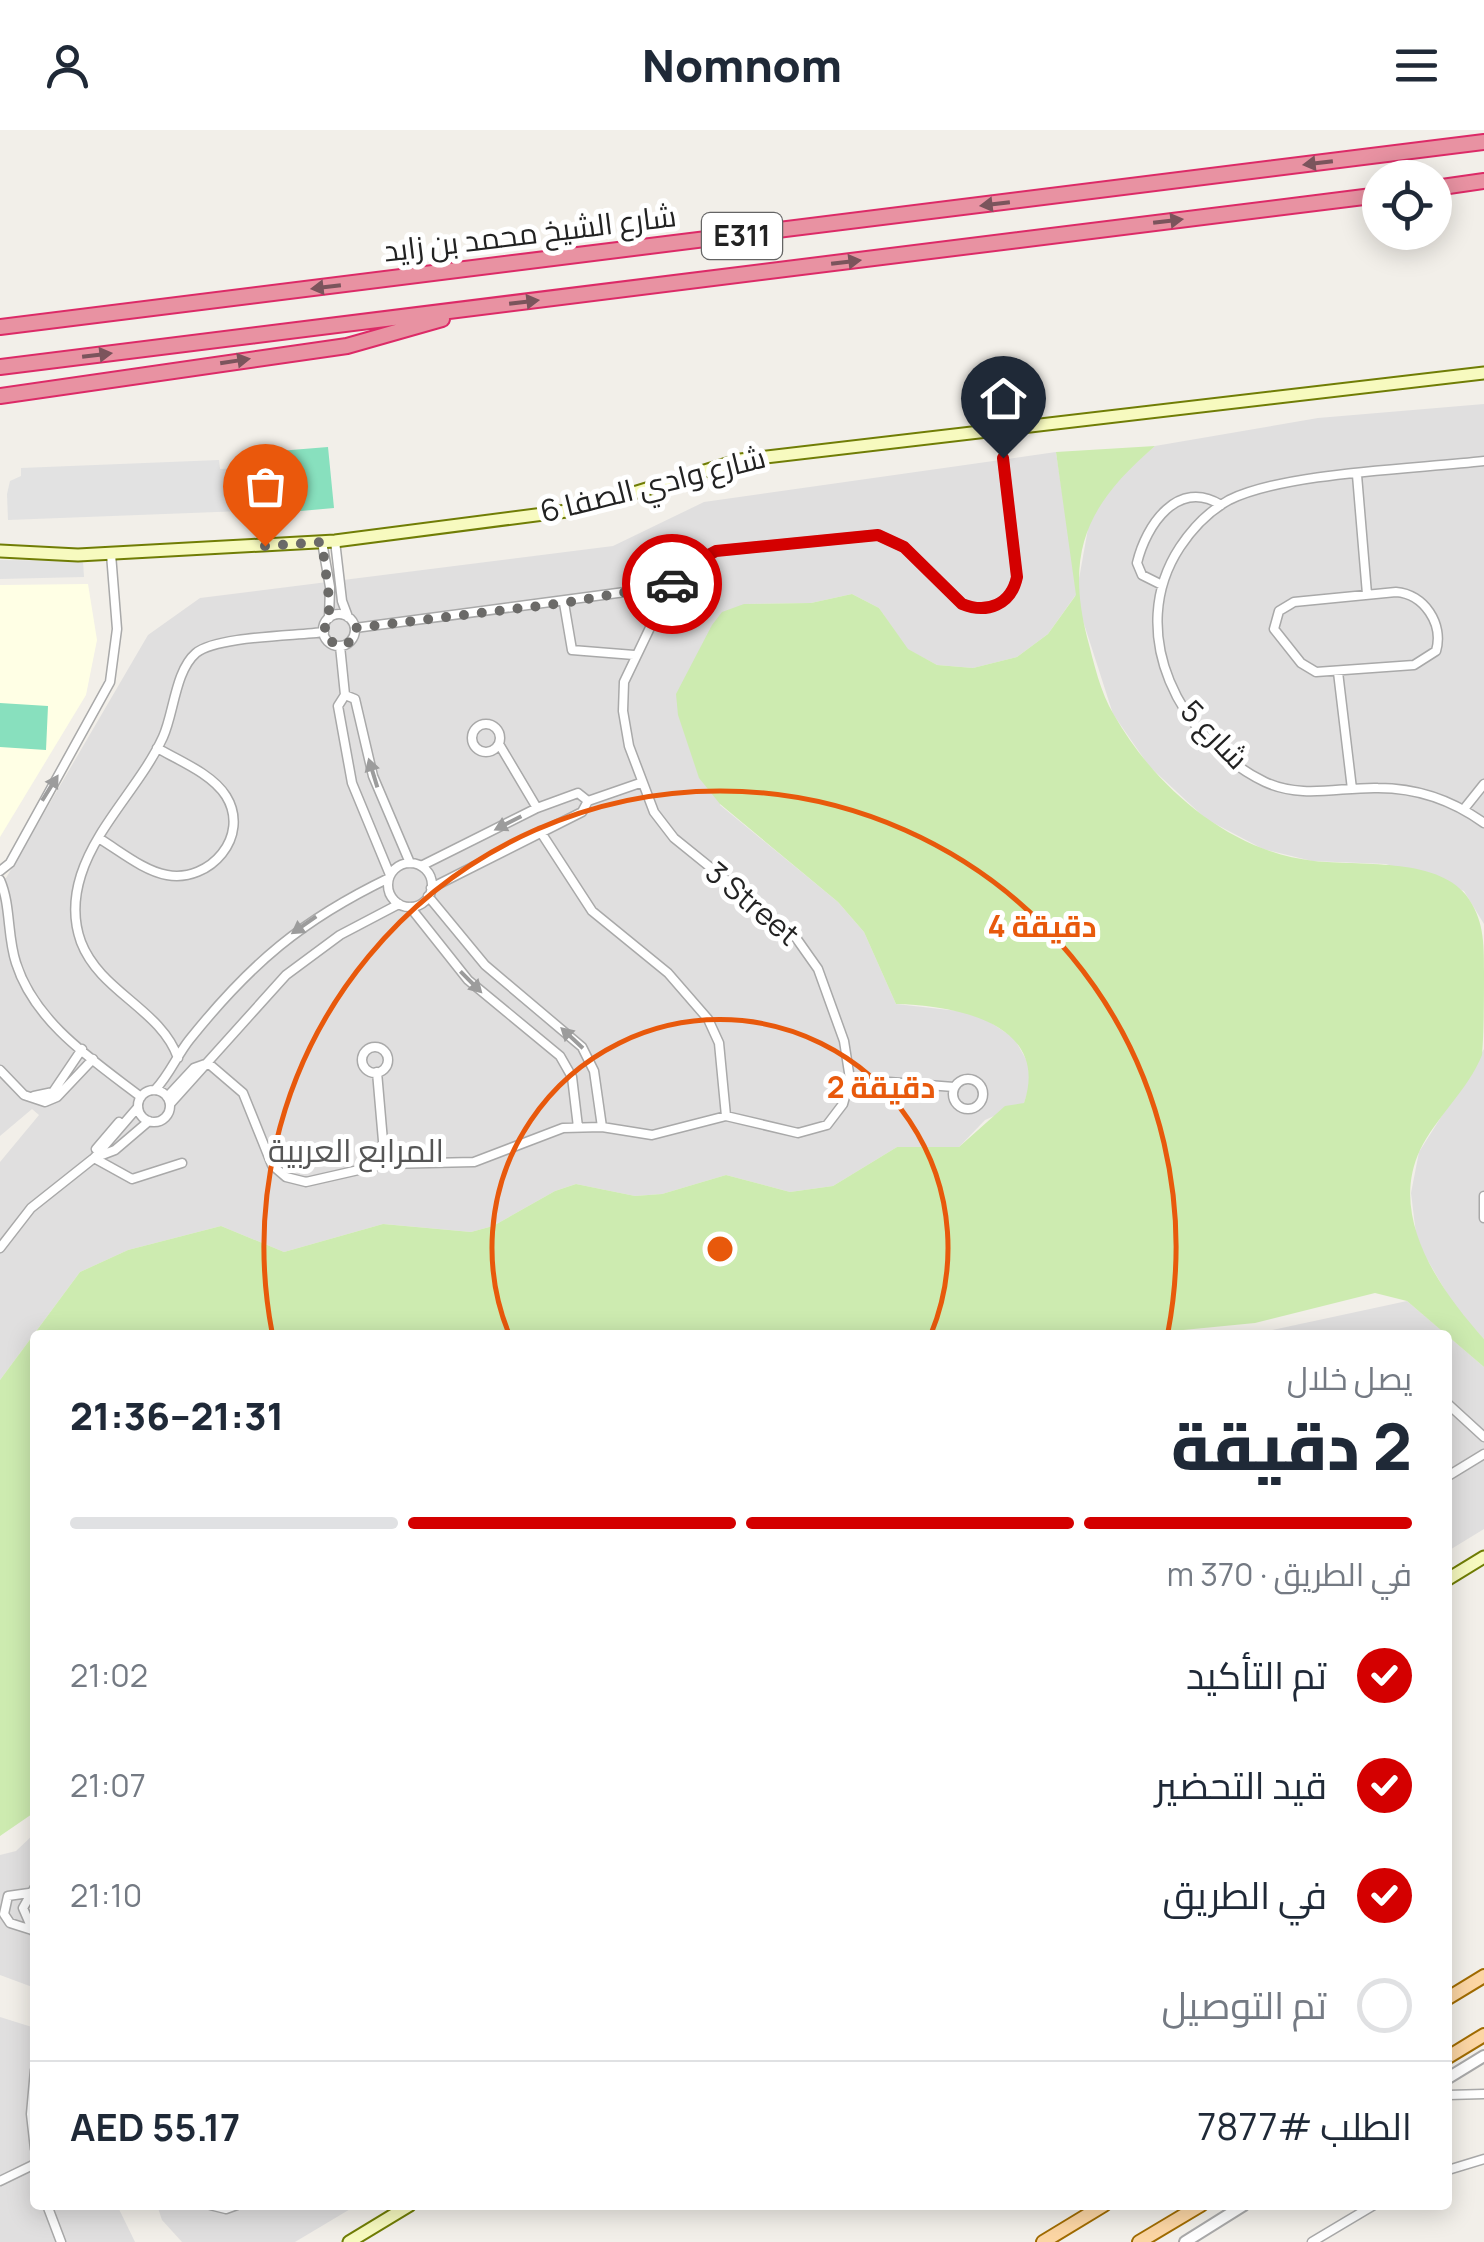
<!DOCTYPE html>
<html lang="ar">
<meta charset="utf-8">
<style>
:root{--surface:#fff;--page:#f6f6f7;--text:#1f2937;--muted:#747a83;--line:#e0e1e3;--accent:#d40000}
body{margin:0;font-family:Manrope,Cairo,sans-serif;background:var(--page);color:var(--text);direction:rtl;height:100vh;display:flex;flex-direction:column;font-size:38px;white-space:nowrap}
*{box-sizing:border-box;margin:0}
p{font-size:32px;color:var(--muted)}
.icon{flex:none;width:55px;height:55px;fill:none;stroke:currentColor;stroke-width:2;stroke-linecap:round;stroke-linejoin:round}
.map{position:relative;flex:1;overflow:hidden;direction:ltr}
.sheet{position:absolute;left:30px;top:1200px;width:1422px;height:880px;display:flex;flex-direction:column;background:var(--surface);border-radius:10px;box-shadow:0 5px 25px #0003;direction:rtl}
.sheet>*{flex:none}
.controls{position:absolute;left:1362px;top:30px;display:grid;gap:20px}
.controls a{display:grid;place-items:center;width:90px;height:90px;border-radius:50%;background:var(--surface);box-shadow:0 5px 25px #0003;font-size:50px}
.pin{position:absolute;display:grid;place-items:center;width:85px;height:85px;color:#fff;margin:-102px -42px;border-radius:50% 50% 50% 0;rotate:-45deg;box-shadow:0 0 10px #0007}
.pin .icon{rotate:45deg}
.courier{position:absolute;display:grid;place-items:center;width:100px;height:100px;margin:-50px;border:8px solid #d40000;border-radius:50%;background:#fff;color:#222;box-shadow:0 2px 12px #0007}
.head em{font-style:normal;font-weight:800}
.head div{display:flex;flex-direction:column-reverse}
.head{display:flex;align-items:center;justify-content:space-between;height:170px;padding:0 40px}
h1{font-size:65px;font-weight:800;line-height:75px}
.bar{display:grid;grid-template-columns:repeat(4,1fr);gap:15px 10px;align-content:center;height:120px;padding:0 40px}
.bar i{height:12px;border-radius:8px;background:var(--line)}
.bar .active{background:var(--accent)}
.bar p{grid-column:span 4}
.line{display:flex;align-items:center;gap:25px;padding:0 40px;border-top:2px solid var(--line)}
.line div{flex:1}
ol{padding:0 40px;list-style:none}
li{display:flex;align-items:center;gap:30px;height:110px}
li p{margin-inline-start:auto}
li .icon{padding:10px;border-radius:50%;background:var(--accent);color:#fff;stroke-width:4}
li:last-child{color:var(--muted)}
li i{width:55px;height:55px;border:5px solid var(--line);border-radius:50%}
header{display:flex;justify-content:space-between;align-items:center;height:130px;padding:0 40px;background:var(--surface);font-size:45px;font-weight:800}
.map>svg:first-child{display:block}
.residential{fill:#e0dfdf}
.education{fill:#ffffe5}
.grass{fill:#cdebb0}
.pitch{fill:#88e0be}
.parking{fill:#e2e2e2}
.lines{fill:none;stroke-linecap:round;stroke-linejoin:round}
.minor-casing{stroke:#a9a9a9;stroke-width:11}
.tertiary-casing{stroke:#a9a9a9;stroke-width:14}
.secondary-casing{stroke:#707d05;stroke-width:15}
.primary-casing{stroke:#a06b00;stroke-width:16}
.motorway-casing{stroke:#dc2a67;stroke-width:18}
.minor{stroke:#fff;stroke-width:8}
.tertiary{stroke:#fff;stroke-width:10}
.secondary{stroke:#f7fabf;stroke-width:11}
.primary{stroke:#fcd6a4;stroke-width:12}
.motorway{stroke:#e892a2;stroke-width:14}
.oneway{fill:#7b545c}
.oneway2{fill:#9c9c9c}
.done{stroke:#6b6a68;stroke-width:10;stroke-dasharray:0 18}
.route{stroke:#d40000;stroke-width:12}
.ring{fill:none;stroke:#e8590c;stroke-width:5}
.labels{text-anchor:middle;stroke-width:10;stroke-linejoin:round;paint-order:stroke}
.shield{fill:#fff;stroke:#646464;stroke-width:2.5}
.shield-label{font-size:28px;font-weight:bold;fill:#222}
.street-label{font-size:30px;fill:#222;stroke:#fff}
.neighbourhood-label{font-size:32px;fill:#555;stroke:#fff}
.centre{fill:#e8590c;stroke:#fff;stroke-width:5}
.ring-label{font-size:30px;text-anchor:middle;font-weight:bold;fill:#e8590c;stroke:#fff;stroke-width:10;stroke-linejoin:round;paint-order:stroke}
</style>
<header><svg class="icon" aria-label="menu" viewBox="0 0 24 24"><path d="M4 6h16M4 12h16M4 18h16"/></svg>Nomnom<svg class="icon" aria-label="person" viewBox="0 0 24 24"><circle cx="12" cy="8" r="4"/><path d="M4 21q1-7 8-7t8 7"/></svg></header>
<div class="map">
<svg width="1484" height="2112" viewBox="0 0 1484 2112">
<rect width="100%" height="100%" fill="#f2efe9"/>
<path class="residential" d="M 1484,274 L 1484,794 L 1464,761 L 1386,734 L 1312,731 L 1263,719 L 1206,689 L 1149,636 L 1113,584 L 1075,466 L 1048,504 L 1017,527 L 973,538 L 937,535 L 907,519 L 879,478 L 852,464 L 811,473 L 744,474 L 720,675 L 838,772 L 864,802 L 896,874 L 976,883 L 1014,908 L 1028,933 L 1030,956 L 1024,973 L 985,990 L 959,1017 L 897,1017 L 833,1056 L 790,1062 L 726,1045 L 662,1064 L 635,1066 L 576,1054 L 555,1061 L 493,1096 L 471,1102 L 383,1094 L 284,1122 L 221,1096 L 128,1120 L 80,1142 L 0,1250 L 0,1032 L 39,985 L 32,979 L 0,1006 L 0,749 L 6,748 L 148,505 L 200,468 L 613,416 L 704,372 L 1056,322 L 1077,460 L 1089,393 L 1114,351 L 1155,316 L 1318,288 Z
M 1484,919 L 1484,1209 L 1456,1179 L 1417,1112 L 1411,1063 L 1419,1022 Z
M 1407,1171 L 1447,1205 L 1243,1205 L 1263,1202 Z
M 1448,1206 L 1484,1237 L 1484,1399 L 1448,1421 Z
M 35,1703 L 35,1858 L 0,1845 L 0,1725 L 16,1721 Z
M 0,1887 L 35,1898 L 35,2075 L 117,2075 L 135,2112 L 0,2112 Z
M 157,2075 L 357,2075 L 295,2112 L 182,2112 L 162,2090 Z"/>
<path class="education" d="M 88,454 L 97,510 L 86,565 L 0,707 L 0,455 Z"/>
<path class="grass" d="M 1155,316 C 1089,373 1065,419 1087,507 C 1094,533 1100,562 1114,585 C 1155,657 1230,722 1314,731 C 1357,736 1436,727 1466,765 C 1484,789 1484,812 1484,842 C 1484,866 1484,903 1482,925 C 1468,960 1436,987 1420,1020 C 1388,1088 1441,1161 1484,1209 L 1484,1237 L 1407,1171 L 1375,1163 L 1255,1193 L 1132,1205 L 35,1205 L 35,1682 L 0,1706 L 0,1250 L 80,1142 L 128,1120 L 221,1096 L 284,1122 L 383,1094 L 471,1102 L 493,1096 L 555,1061 L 576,1054 L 635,1066 L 662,1064 L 726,1045 L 790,1062 L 833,1056 L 897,1017 L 959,1017 L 1005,976 L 1024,973 C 1051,893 954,875 896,874 L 864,802 L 838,772 L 720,674 L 699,648 L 678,585 L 676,564 L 712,495 L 722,482 L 744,474 L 811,473 L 852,464 L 879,478 L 908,519 L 937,535 L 973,538 L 1017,527 L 1048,504 L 1076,465 L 1056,322 Z"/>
<path class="pitch" d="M 328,317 L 334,378 L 246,386 L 241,324 Z
M 0,573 L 48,576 L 46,620 L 0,617 Z"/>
<path class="parking" d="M 219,330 L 220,339 L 241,338 L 243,381 L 8,390 L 7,364 L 10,351 L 21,346 L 21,338 Z
M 0,430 L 83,431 L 84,447 L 0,449 Z"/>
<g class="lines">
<defs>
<path id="minor" d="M 1484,331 C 1416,339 1286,342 1229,370 C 1209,381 1192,399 1180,417 C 1124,502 1180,611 1265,652 C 1302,669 1339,657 1378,658 C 1417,658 1452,670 1484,693
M 1357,345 L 1367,464
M 335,411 L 342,471 L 348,487
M 322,412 L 330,457 L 329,488
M 1162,455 L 1142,445 L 1137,433 C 1146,395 1178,348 1221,375
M 1396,462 C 1424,464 1444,494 1436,521 L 1414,535 L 1316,542 L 1301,533 L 1274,499 L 1279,481 L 1294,472 Z
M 564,473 L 572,520 L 634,525
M323 500a16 16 0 1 1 32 0a16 16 0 1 1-32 0Z
M 355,498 L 670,456
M 340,516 L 345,565
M 1338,542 L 1352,659
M472 608a14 14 0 1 1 28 0a14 14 0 1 1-28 0Z
M 499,614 L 537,678
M 588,671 L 640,653
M 1464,679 L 1484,654
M 540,701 L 592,781 L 668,843 L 708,889 L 719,913 L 726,986
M 100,709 C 120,721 144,741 167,745 C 210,753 251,706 226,666 C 212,644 180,631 157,618
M388 755a22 22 0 1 1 44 0a22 22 0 1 1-44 0Z
M 421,736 L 537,678 L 578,663 L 588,671 L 582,682 L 431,758
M 0,741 L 10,733 L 110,552 L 117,499 L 111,424
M 390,745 L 352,653 L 338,576 L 345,565 L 355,569 L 373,646 L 410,733
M 0,750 C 11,775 7,806 16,833 C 35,893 94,931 141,967
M 428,766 L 485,835 L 582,917 L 594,941 L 602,997
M 410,777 L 468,850 L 560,926 L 572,947 L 578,997
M362 930a13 13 0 1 1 26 0a13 13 0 1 1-26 0Z
M 178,928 C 161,879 100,862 81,812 C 73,790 74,767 81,745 C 97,695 141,655 163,607 C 174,583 175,541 196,523 C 217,506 295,506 324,502
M 0,940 L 24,965 L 45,972 L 57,967 L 93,929
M 377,942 L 385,1034
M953 964a15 15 0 1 1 30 0a15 15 0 1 1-30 0Z
M 850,949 L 954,957
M 155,960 C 170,944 177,925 190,909 C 251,833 302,790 389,748
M138 976a16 16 0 1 1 32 0a16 16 0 1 1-32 0Z
M 34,966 L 53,962 L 82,919
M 167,967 L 194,938 L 208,933 L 243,963 L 272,1035 L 286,1047 L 306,1052 L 385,1034 L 474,1032 L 563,998 L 602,997 L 652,1005 L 726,986 L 798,1003 L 827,995 L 843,974 L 850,949 L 844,911 L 818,839 L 794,805 L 674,708 L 654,682 L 629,616 L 623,581 L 624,552 L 670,456 L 689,435 L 716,421 L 878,405 L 904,417 L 962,474 C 987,484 1011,475 1017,447 L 1003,328
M 170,974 L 286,845 L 340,805 L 399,774
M 96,1019 L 119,992
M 94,1028 L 132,1049 L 182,1033
M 94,1028 L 115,1020 L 149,991
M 1484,1066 L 1484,1088
M 0,1118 L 31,1078 L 94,1028 L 138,977
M 1448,1274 L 1484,1307
M 1448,1346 L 1484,1324
M 29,1763 L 8,1766 L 4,1784 L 10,1793 L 32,1800
M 33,1801 L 23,1778 L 35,1757
M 35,1940 L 31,1984 L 35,2019
M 1448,1965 L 1484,1964
M 1448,2040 L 1484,2029
M 0,2051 L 35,2034
M 47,2075 L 61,2112
M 210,2075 L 226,2079 L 237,2075
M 1312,2112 L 1374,2075"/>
<path id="tertiary" d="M 1448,1948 L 1484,1926
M 1185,2112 L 1244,2075"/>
<path id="secondary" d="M 0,421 L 78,425 L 335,411 L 582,379 L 740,330 L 1484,243
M 1448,1449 L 1484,1427
M 349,2112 L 410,2075"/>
<path id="primary" d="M 1448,1868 L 1484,1846
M 1448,1927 L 1484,1905
M 1043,2112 L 1104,2075
M 1139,2112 L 1201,2075"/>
<path id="motorway" d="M 1435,58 L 1484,51
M 0,197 L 1484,12
M 0,237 L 1380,65
M 0,266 L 347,216 L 442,189"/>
</defs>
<use href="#minor" class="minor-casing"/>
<use href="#tertiary" class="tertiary-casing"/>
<use href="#secondary" class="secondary-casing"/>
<use href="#primary" class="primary-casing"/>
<use href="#motorway" class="motorway-casing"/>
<use href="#minor" class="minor"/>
<use href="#tertiary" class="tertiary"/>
<use href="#secondary" class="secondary"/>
<use href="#primary" class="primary"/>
<use href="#motorway" class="motorway"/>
</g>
<defs><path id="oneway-solid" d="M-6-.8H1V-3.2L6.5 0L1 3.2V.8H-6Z" transform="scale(2.5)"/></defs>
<g class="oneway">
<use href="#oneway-solid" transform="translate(1318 33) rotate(173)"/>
<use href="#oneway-solid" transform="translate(995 74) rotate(173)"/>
<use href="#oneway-solid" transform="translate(1168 91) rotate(-7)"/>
<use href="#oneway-solid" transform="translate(846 132) rotate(-7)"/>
<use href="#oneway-solid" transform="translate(326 157) rotate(173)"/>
<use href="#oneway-solid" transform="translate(524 172) rotate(-7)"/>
<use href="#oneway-solid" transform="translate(97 225) rotate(-7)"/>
<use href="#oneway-solid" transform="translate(235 231) rotate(-9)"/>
</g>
<g class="oneway2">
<use href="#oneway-solid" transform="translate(373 643) rotate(-107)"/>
<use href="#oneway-solid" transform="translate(50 658) rotate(-58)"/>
<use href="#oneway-solid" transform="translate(508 693) rotate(153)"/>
<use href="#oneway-solid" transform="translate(304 795) rotate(145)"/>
<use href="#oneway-solid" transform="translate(471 852) rotate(45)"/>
<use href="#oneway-solid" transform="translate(572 908) rotate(-137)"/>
</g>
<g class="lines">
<path class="done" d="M 265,416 L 322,412 L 330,476 L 324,502 L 328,510 L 340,516 L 350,512 L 355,498 L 564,473 L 672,454"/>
<path class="route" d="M 672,454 L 690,435 L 716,421 L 878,405 L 904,417 L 962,474 C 987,484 1011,475 1017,447 L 1003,328"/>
</g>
<g class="ring">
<path d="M509 1204A228 228 0 1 1 931 1204"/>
<path d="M272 1202A456 456 0 1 1 1168 1202"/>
</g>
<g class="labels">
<rect class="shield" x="702" y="83" width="80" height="46" rx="8"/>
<g class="shield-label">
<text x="742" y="116">E311</text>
</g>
<g class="street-label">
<text transform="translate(530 104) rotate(-7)" y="10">شارع الشيخ محمد بن زايد</text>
<text transform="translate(653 355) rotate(-14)" y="10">شارع وادي الصفا 6</text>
<text transform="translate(1214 605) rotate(46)" y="10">شارع 5</text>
<text transform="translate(752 774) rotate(40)" y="10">3 Street</text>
</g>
<g class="neighbourhood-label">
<text x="356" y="1032">المرابع العربية</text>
</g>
</g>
<circle cx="720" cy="1119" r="15" class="centre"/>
<g class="ring-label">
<text x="1042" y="807">4 دقيقة</text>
<text x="881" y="968">2 دقيقة</text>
</g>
</svg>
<div class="controls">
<a><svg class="icon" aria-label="locate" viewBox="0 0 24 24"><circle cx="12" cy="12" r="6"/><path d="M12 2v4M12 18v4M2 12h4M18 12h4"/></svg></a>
</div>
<div class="pin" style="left:265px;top:416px;background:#ea580c"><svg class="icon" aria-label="bag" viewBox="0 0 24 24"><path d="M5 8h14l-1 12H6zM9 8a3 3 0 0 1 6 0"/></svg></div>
<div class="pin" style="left:1003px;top:328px;background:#1f2937"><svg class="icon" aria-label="home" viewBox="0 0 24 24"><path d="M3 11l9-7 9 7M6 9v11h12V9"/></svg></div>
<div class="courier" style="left:672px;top:454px"><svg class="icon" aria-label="car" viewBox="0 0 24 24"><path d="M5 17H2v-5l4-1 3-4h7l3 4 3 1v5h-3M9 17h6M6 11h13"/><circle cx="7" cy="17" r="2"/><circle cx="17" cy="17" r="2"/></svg></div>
<section class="sheet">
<div class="head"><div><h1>2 دقيقة</h1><p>يصل خلال</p></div><em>21:31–21:36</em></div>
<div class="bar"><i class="active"></i><i class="active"></i><i class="active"></i><i></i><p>في الطريق · 370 m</p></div>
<ol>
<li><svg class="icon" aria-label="check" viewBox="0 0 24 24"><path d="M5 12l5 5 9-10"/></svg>تم التأكيد<p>21:02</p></li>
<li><svg class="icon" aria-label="check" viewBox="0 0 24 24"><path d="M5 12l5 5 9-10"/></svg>قيد التحضير<p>21:07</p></li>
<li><svg class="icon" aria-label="check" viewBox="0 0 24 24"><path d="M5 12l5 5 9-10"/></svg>في الطريق<p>21:10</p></li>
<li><i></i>تم التوصيل</li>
</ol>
<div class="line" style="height:130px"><div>الطلب #7877</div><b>AED 55.17</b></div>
</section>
</div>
